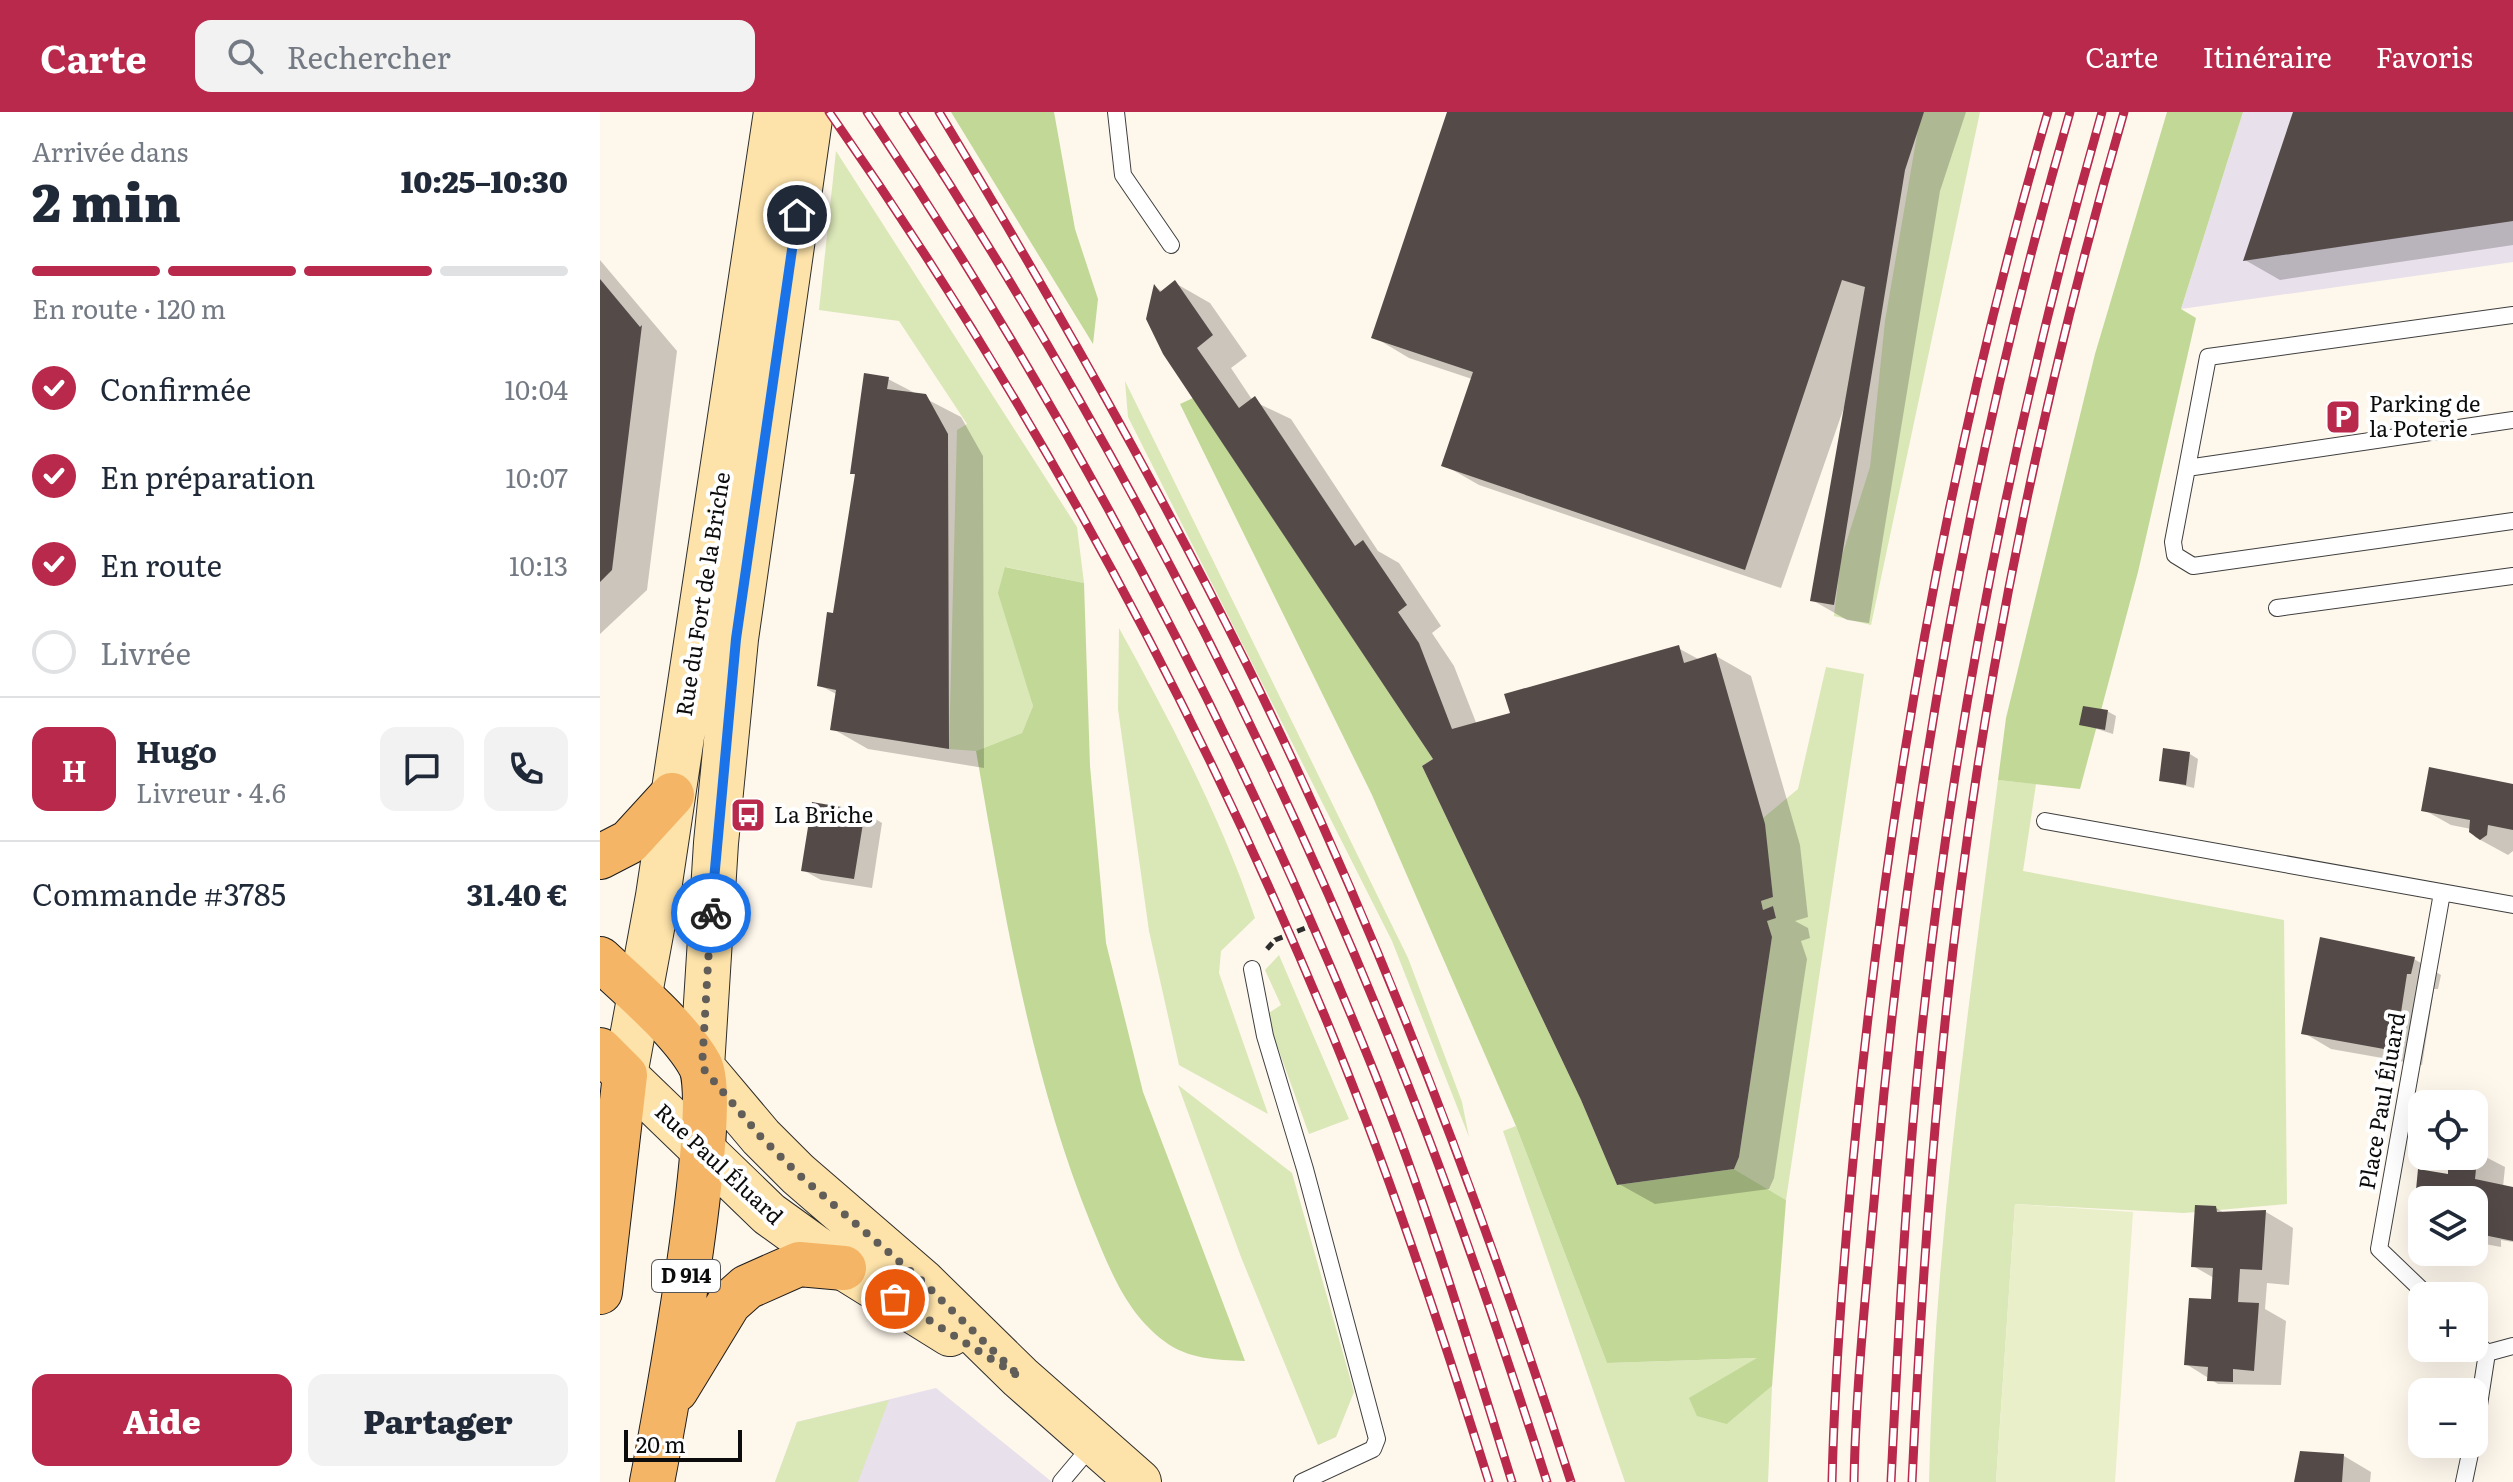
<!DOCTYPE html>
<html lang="fr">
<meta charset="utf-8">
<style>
:root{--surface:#fff;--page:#f2f2f3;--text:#1f2937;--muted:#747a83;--line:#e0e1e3;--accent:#b8294c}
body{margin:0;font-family:Literata,serif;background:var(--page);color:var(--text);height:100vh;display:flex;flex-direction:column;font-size:30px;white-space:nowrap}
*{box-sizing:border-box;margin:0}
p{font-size:26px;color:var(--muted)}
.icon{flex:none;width:44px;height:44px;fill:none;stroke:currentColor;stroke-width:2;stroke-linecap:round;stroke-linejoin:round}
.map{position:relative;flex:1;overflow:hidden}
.drawer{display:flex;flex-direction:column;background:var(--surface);width:600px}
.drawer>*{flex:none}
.buttons{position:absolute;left:1808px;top:978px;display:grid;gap:16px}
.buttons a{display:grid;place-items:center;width:80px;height:80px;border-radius:16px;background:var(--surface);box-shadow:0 8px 32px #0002;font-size:40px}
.scale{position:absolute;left:24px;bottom:20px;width:118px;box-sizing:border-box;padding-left:8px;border:4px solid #0c0c0c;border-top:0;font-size:22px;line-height:28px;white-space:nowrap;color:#0c0c0c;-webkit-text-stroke:6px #fff;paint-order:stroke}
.pin{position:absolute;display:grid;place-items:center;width:68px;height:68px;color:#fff;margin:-34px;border:4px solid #fff;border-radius:50%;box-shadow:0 2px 8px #0007}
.courier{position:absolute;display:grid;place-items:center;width:80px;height:80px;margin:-40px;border:6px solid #1a73e8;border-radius:50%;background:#fff;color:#222;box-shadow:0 2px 10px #0007}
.overview em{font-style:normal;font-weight:800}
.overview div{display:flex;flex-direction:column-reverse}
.overview{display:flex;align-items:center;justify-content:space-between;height:136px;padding:0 32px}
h1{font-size:52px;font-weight:800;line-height:60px}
.bar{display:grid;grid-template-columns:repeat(4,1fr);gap:12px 8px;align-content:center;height:96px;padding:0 32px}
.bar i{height:10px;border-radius:6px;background:var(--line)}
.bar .selected{background:var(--accent)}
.bar p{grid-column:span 4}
.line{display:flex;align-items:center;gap:20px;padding:0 32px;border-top:2px solid var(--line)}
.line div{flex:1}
.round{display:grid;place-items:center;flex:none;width:84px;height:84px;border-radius:16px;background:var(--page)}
ol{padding:0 32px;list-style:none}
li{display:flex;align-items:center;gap:24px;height:88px}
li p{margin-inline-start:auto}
li .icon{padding:8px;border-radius:50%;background:var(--accent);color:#fff;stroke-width:4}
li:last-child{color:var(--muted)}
li i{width:44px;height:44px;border:4px solid var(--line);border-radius:50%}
.action{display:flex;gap:16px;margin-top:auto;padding:16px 32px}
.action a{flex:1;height:92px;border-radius:16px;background:var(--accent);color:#fff;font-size:32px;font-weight:800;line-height:92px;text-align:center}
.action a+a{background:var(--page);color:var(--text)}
header{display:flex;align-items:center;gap:48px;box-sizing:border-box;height:112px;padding:0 40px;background:var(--accent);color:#fff}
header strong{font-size:38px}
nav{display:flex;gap:44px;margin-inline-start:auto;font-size:28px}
.search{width:560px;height:72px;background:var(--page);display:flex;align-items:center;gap:20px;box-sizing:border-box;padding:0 28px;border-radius:16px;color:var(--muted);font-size:30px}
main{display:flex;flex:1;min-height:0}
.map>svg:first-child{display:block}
.industrial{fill:#e8e0eb}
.green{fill:#dae7b7}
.forest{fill:#c1d897}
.pitch{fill:#e9efc9}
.shadow{fill:#0003}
.building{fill:#544b49}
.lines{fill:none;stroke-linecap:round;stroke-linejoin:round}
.service-casing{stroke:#3f3f3f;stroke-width:18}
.secondary-casing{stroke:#2e2e2e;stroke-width:46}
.primary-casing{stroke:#1d1d1d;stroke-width:46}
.path{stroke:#2e2e2e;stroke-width:5;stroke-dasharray:8 4;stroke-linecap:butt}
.service{stroke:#fff;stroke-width:16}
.secondary{stroke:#fde2a9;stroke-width:44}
.primary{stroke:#f5b566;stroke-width:44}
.rail-casing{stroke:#b8294c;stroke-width:9}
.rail{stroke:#fff;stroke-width:6;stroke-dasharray:18;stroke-linecap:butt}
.done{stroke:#615e5a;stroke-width:8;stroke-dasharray:0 14.4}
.route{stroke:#1a73e8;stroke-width:10}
.labels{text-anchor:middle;stroke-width:8;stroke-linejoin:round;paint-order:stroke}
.shield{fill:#fff;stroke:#555;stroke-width:2}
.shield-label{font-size:20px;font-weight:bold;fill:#0c0c0c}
.poi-label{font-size:22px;fill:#0c0c0c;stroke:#fff;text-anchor:start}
.street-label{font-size:22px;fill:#0c0c0c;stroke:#fff}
</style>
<header>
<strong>Carte</strong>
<div class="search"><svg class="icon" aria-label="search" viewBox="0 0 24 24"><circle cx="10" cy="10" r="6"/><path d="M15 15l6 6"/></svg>Rechercher</div>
<nav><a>Carte</a><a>Itinéraire</a><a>Favoris</a></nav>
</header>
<main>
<section class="drawer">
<div class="overview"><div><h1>2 min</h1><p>Arrivée dans</p></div><em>10:25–10:30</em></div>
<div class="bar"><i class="selected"></i><i class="selected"></i><i class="selected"></i><i></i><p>En route · 120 m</p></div>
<ol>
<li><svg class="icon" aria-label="check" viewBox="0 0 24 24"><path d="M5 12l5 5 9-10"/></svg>Confirmée<p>10:04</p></li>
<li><svg class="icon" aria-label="check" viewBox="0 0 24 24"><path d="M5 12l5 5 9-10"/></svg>En préparation<p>10:07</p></li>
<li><svg class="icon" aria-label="check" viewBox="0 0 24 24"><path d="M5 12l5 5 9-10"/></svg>En route<p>10:13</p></li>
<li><i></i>Livrée</li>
</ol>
<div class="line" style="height:144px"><b class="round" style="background:var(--accent);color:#fff">H</b><div><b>Hugo</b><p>Livreur · 4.6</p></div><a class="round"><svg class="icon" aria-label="chat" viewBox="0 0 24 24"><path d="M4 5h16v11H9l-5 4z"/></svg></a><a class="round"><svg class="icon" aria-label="phone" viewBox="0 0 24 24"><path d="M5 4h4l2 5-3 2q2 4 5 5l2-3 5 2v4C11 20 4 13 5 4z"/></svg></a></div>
<div class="line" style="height:104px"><div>Commande #3785</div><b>31.40 €</b></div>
<div class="action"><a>Aide</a><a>Partager</a></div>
</section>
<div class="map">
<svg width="1913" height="1370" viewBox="0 0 1913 1370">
<rect width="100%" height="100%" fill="#fef7ec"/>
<path class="industrial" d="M 1643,0 L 1913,0 L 1913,150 L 1581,197 Z
M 336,1276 L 452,1370 L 175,1370 L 197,1310 Z"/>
<path class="green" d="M 1321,0 L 1380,0 L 1271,513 L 1234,504 L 1241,447 L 1270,355 L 1285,209 Z
M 236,39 L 477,415 L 484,471 L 406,455 L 421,550 L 433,594 L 422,621 L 376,639 L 349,637 L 357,318 L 367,312 L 299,209 L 219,198 Z
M 525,269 L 808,846 L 862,990 L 869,1025 L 792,829 L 528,305 Z
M 519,516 C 570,608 621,706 655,806 L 621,839 L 619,861 L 668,1002 L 579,953 L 549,819 L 518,597 Z
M 1226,555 L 1264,562 L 1186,1088 L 1134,1057 L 1139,1045 L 1172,825 L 1167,809 L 1176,805 L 1173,794 L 1163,798 L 1161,789 L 1173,785 L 1163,706 L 1198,677 Z
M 1398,668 L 1436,672 L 1423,759 L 1684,808 L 1687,1092 L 1584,1101 L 1415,1092 L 1396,1370 L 1329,1370 C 1334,1134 1368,901 1398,668 Z
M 679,843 L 749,1007 L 709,1022 L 666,903 L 681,893 L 665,858 Z
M 578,973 L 692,1061 L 754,1280 L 736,1325 L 718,1333 L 641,1145 Z
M 916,1014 L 1007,1251 L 1159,1246 L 1127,1312 L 1172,1274 L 1168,1370 L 1025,1370 L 903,1019 Z
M 289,1288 L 258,1370 L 175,1370 L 197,1310 Z"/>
<path class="forest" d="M 351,0 L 454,0 L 475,117 L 498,187 L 493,232 Z
M 1567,0 L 1643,0 L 1581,197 L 1596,206 L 1538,460 L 1480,677 L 1398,668 L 1406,606 L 1495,242 Z
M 593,286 L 833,647 L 822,654 L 981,988 L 1017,1073 L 1134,1057 L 1186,1088 L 1172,1274 L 1127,1312 L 1097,1304 L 1089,1286 L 1157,1246 L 1007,1251 L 916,1014 L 772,683 L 580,292 Z
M 405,455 L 484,471 L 490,654 L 506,831 L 543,980 L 645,1249 C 617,1248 587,1247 564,1229 C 525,1200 509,1155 491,1112 C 430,961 404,799 376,639 L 422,621 L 433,594 L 398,481 Z"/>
<path class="pitch" d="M 1415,1092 L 1533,1100 L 1515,1370 L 1396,1370 Z"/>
<path class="shadow" d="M 849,0 L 1366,0 L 1340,79 L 1269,511 L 1247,508 L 1212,488 L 1248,284 L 1181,476 L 879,373 L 844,353 L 872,267 L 809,246 L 774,225 Z
M 1696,0 L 1913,0 L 1913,133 L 1680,168 L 1645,148 Z
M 0,148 L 77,239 L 47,478 L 0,522 Z
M 575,171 L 610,191 L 647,244 L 631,256 L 653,289 L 691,307 L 778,439 L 799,451 L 841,514 L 832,521 L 854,554 L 877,613 L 912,603 L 1078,536 L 1100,548 L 1116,544 L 1151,564 L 1200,733 L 1208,805 L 1195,809 L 1208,816 L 1210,826 L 1201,829 L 1207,847 L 1174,1066 L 1169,1077 L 1055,1092 L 1019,1072 L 836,648 L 555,175 L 563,180 Z
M 288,267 L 361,305 L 383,344 L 384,656 L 268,637 L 233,617 L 238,583 L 219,573 L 235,503 L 257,364 L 252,361 Z
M 1507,599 L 1516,604 L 1513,622 L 1481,612 Z
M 1590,642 L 1598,647 L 1594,676 L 1561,668 Z
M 1913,674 L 1913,739 L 1908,743 L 1875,725 L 1871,717 L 1851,713 L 1824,698 Z
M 264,700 L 282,711 L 272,776 L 221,768 L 203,758 Z
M 1814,847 L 1841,863 L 1838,877 L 1834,877 L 1822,953 L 1731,937 L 1704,921 Z
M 1874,1039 L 1905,1055 L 1903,1075 L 1913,1077 L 1913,1130 L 1901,1128 L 1901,1135 L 1874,1130 L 1874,1088 L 1822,1088 L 1822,1112 L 1815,1108 L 1820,1059 L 1850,1064 L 1851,1044 L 1874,1044 Z
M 1616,1096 L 1626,1102 L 1666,1100 L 1693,1116 L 1689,1173 L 1667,1171 L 1665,1197 L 1686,1209 L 1681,1273 L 1618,1272 L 1586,1252 L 1613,1189 L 1614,1166 L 1593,1154 Z
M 1744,1344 L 1771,1360 L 1770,1370 L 1696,1370 Z"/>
<path class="building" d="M 847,0 L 1324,0 L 1305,58 L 1234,493 L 1210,489 L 1265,175 L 1242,168 L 1145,458 L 841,354 L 873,260 L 771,226 Z
M 1693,0 L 1913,0 L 1913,109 L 1643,149 Z
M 0,167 L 40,215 L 42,213 L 12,458 L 0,470 Z
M 575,168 L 613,223 L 597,236 L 639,296 L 655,284 L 755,434 L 763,428 L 807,493 L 798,500 L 819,531 L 852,617 L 910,601 L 904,582 L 1079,533 L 1084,551 L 1116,541 L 1165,712 L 1173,785 L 1161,789 L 1163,798 L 1173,794 L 1176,806 L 1167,809 L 1172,825 L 1139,1045 L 1134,1057 L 1017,1073 L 981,988 L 822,654 L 833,647 L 563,242 L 546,207 L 554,172 L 560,180 Z
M 264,261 L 289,265 L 287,277 L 326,282 L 348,322 L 349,637 L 230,618 L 236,578 L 217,574 L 227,500 L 233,501 L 255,362 L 250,362 Z
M 1483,594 L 1508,598 L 1505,618 L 1479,613 Z
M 1563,636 L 1590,640 L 1586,673 L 1559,669 Z
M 1829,655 L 1913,672 L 1913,718 L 1888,713 L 1887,723 L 1880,728 L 1869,720 L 1870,708 L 1821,699 Z
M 212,690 L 265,699 L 254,767 L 201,759 Z
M 1720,825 L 1815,845 L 1811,862 L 1807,862 L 1795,939 L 1701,922 Z
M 1874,1037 L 1878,1037 L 1875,1067 L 1913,1075 L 1913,1129 L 1874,1121 L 1874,1088 L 1822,1088 L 1822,1110 L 1813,1109 L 1818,1057 L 1848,1062 L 1848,1044 L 1874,1044 Z
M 1595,1093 L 1616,1094 L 1617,1100 L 1666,1098 L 1662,1158 L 1640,1157 L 1638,1190 L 1659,1191 L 1654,1259 L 1633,1257 L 1633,1270 L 1607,1269 L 1608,1255 L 1584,1253 L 1589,1186 L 1611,1187 L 1613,1156 L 1591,1155 Z
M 1700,1339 L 1744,1342 L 1742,1370 L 1694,1370 Z"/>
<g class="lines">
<defs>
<path id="service" d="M 516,0 L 523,63 L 571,133
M 1913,203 L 1608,245 L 1573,430 L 1575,443 L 1593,454 L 1913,409
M 1587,356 L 1913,308
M 1677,496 L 1913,464
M 1445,709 L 1913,793
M 652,857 L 665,924 L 705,1057 L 777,1327 L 773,1337 L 702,1370
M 1828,1184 L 1779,1137 L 1842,781
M 1874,1228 L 1887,1241 L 1913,1234
M 1874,1325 L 1887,1241
M 461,1370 L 493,1332
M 1864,1370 L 1872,1332"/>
<path id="secondary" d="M 176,0 L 58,784 L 25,963 L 169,1102 L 244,1156 L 350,1222
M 211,0 L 136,527 L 116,731 L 102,955 L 161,1025 L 198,1062 L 323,1170 L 420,1265 L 539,1370"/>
<path id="primary" d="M 0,745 L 29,730 L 72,683
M 0,847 C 30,875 81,918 100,953 C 122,993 64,1310 52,1370
M 0,938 L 25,963 L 0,1180
M 76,1278 L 129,1191 L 147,1175 L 199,1152 L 244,1156"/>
</defs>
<use href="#service" class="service-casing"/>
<use href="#secondary" class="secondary-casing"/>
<use href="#primary" class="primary-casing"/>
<path class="path" d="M 667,837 L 675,828 L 713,813"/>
<use href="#service" class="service"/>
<use href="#secondary" class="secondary"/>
<use href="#primary" class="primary"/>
<defs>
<path id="rail" d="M 229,0 C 426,282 591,583 723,900 C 787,1053 839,1211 889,1370
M 267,0 C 469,301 638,622 773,957 C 827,1092 869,1232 912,1370
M 303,0 C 499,299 667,620 800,953 C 855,1090 902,1229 947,1370
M 339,0 C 448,180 552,363 646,551 C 777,815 881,1090 971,1370
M 1232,1370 C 1235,1249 1245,1128 1257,1008 C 1291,667 1352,328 1448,0
M 1254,1370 C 1256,1266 1268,1160 1277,1056 C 1308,699 1370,345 1470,0
M 1291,1370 C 1298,1228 1305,1086 1319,945 C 1351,625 1414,309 1502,0
M 1312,1370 C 1325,1098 1346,826 1394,557 C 1427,369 1471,183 1524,0"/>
</defs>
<use href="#rail" class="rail-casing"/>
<use href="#rail" class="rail"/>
</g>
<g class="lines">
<path class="done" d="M 111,801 L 102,955 L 161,1025 L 198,1062 L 323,1170 L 420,1265 L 295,1187"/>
<path class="route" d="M 111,801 L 136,527 L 197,103"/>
</g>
<defs>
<symbol id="parking-square" viewBox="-11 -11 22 22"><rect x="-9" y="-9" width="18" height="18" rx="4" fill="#b8294c" stroke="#fff"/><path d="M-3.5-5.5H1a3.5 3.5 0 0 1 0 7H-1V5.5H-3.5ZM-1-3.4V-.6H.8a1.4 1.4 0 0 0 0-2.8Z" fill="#fff"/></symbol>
<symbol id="bus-square" viewBox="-11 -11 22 22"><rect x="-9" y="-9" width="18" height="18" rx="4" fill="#b8294c" stroke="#fff"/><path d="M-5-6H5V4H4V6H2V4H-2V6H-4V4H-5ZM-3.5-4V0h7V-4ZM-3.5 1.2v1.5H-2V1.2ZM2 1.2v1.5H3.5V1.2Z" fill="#fff"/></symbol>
</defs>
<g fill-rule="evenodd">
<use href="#parking-square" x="1723" y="285" width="40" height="40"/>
<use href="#bus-square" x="128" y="683" width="40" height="40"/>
</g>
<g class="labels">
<rect class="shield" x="52" y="1148" width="68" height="32" rx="6"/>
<g class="shield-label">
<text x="86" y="1171">D 914</text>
</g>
<g class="poi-label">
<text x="1769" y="300">Parking de<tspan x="1769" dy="25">la Poterie</tspan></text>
<text x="174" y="711">La Briche</text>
</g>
<g class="street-label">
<text transform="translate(103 482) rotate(-81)" y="8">Rue du Fort de la Briche</text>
<text transform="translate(1782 989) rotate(-80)" y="8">Place Paul Éluard</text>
<text transform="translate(119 1052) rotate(43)" y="8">Rue Paul Éluard</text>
</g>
</g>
</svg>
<div class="buttons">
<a><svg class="icon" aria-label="locate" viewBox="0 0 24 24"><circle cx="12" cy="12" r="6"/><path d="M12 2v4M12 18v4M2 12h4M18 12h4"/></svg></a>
<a><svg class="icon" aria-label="layers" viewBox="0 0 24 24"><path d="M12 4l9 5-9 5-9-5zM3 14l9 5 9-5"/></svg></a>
<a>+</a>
<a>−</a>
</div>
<div class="scale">20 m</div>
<div class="pin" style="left:295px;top:1187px;background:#ea580c"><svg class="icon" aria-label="bag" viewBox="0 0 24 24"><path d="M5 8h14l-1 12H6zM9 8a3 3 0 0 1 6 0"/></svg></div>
<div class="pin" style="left:197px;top:103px;background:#1f2937"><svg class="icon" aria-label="home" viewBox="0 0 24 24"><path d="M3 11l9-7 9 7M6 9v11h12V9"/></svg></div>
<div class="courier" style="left:111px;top:801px"><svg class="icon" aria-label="bike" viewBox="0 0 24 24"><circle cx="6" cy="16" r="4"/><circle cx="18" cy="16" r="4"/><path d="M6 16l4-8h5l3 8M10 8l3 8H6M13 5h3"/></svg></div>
</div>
</main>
